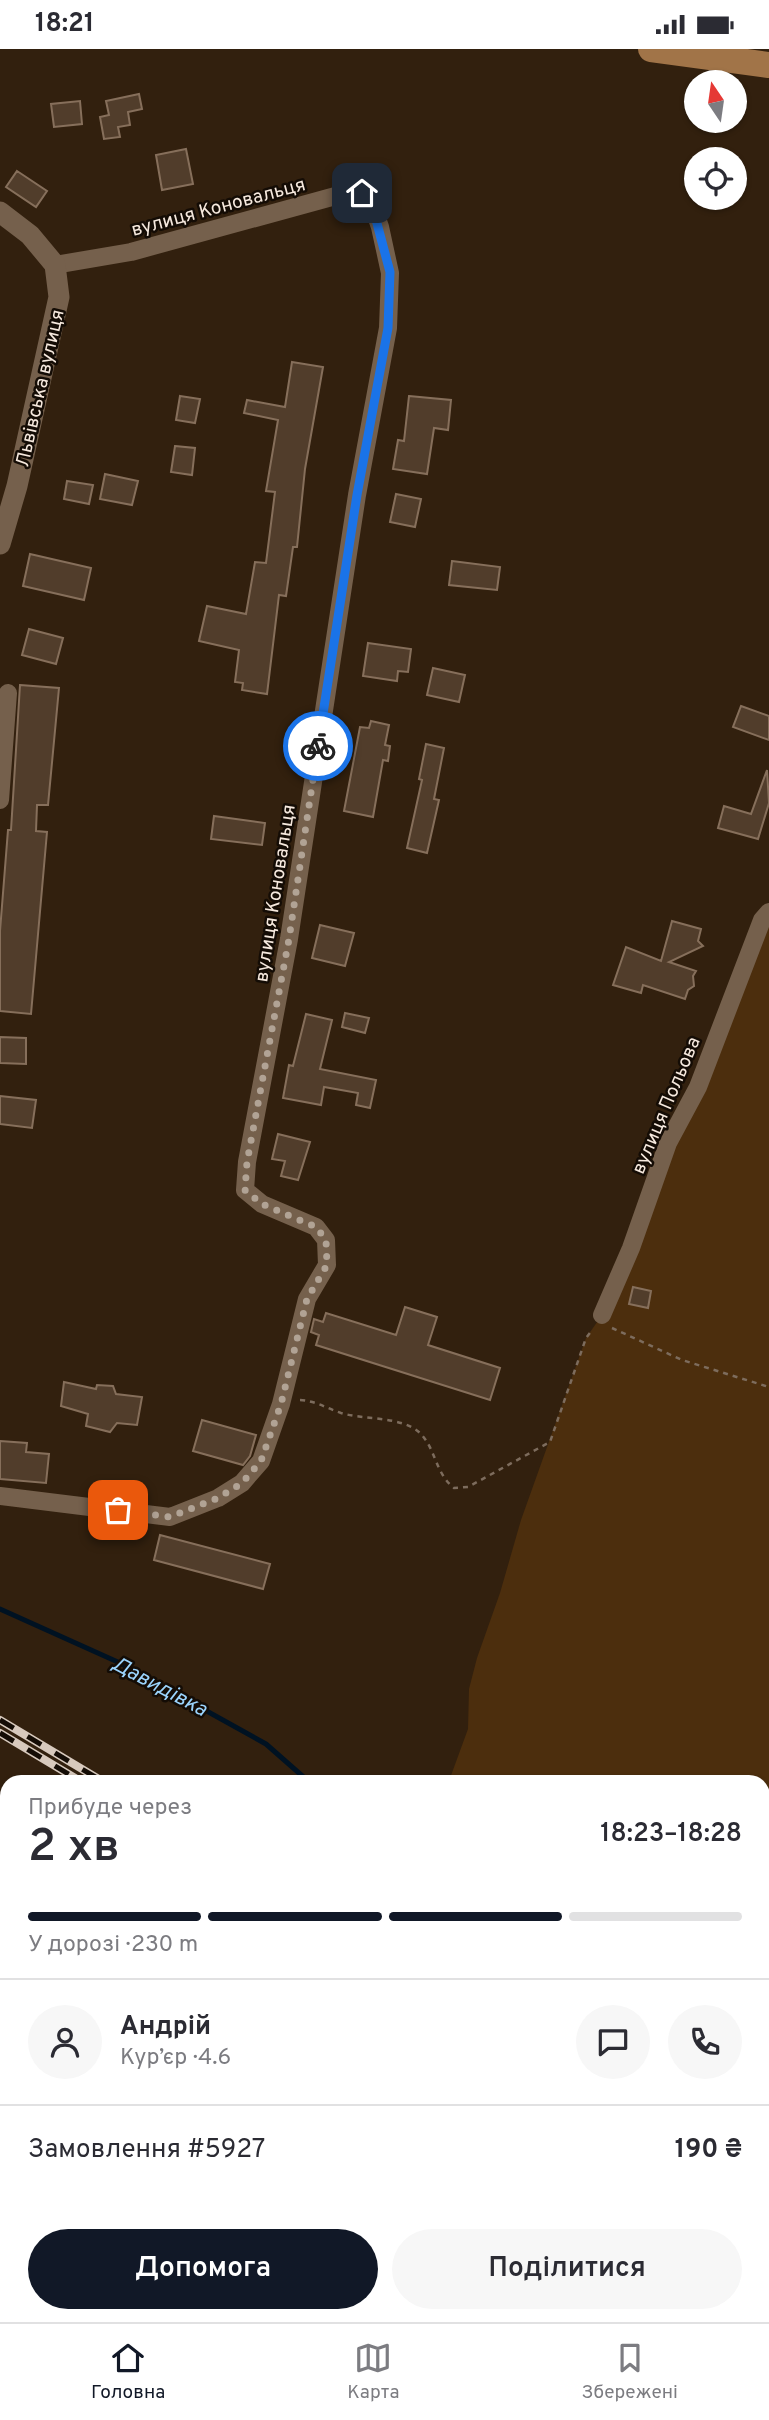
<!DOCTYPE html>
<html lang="uk">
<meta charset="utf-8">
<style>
:root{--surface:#fff;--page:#f7f7f7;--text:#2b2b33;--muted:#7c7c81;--line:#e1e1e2;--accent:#111827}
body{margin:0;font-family:Overpass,sans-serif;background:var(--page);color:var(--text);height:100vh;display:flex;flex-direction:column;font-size:26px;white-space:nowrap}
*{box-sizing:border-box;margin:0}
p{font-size:23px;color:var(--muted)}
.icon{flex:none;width:38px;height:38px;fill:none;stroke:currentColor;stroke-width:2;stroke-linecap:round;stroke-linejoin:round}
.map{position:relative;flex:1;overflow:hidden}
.drawer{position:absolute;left:0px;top:1726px;width:770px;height:548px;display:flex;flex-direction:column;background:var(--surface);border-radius:21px 21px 0 0;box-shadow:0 2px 5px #0004}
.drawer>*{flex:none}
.needle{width:46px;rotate:347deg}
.buttons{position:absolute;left:684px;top:21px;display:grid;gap:14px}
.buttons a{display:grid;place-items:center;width:63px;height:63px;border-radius:50%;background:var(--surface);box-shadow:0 2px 5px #0004;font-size:35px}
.pin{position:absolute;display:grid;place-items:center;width:60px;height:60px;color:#fff;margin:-30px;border-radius:14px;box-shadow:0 4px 10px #0006}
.courier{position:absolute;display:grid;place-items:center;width:70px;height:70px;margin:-35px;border:5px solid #1a73e8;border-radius:50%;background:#fff;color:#222;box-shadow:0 2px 9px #0007}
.summary em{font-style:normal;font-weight:600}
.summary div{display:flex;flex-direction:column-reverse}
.summary{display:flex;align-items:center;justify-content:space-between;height:119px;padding:0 28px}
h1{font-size:46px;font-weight:600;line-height:52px}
.bar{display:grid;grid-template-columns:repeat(4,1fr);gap:10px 7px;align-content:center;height:84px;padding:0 28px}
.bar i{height:9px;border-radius:5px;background:var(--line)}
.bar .current{background:var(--accent)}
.bar p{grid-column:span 4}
.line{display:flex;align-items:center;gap:18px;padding:0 28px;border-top:2px solid var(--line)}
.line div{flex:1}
.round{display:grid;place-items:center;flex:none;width:74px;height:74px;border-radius:37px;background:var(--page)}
.action{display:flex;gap:14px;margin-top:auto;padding:14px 28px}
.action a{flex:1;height:80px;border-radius:42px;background:var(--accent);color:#fff;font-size:28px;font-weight:600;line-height:80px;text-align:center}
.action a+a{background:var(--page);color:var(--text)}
.status{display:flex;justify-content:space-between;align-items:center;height:49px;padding:0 35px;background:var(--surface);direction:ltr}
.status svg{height:19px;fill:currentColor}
.dock{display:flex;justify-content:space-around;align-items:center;height:98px;border-top:2px solid var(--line);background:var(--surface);font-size:19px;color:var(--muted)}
.dock a{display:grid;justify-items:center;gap:4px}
.dock .current{color:var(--accent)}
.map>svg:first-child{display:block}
.green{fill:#4c2e0d}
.water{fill:#001222}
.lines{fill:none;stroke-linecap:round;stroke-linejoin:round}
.stream{stroke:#001222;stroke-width:5}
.building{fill:#513d2b;stroke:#866f5b;stroke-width:2}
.path{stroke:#7d6c5d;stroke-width:2.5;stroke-dasharray:5 5;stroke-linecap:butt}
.minor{stroke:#75604c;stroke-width:18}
.tertiary{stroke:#75604c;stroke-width:21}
.primary{stroke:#a17448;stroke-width:26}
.rail-casing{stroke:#d7c9bd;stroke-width:8}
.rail{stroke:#140c05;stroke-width:5;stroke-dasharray:16;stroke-linecap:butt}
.done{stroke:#b1a395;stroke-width:7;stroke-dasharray:0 12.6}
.route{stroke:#1a73e8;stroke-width:9}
.labels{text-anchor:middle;stroke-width:5;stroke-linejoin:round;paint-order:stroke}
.street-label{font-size:19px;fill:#f6e9de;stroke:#140c05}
.water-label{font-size:21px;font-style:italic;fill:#9bd4fd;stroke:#140c05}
</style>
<div class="status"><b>18:21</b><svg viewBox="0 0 49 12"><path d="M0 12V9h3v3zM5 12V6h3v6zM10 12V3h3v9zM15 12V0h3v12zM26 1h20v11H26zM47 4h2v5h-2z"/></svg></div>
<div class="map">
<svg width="769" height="2273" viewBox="0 0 769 2273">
<rect width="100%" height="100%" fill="#32200e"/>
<path class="green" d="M 769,863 L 769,1906 L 763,1906 L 763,1732 L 449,1732 L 468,1680 L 469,1640 L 477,1609 L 500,1544 L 521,1471 L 586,1289 L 602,1266 Z"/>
<path class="water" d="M 0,1781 L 7,1787 L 7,1819 L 0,1814 Z
M 7,1839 L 7,1894 L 2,1902 L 0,1851 Z
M 763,1942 L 769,1943 L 769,2122 L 763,2118 Z"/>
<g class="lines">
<path class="stream" d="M 0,1560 L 120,1614 L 266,1695 L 308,1732
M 0,1974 L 7,1978
M 475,2266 L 486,2273"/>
</g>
<path class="building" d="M 139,45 L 142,60 L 128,63 L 130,76 L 118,78 L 120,88 L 104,90 L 100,68 L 109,66 L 106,52 Z
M 80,52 L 82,75 L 54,78 L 51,55 Z
M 186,100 L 193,135 L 162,141 L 156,106 Z
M 17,122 L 47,142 L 36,158 L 6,138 Z
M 292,313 L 323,318 L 305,420 L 297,498 L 293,498 L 286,547 L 279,546 L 267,645 L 242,641 L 243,634 L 235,633 L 239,601 L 199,592 L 207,557 L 246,565 L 255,513 L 266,514 L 275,443 L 266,442 L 278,371 L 244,364 L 247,351 L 285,358 Z
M 180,347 L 200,350 L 195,374 L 176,371 Z
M 409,347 L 451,351 L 448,381 L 434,379 L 427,425 L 393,420 L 398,391 L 404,392 Z
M 175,397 L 195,399 L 192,426 L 171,423 Z
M 105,425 L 138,432 L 132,456 L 100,450 Z
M 67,432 L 93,436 L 89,455 L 64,450 Z
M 396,445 L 421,450 L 415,478 L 390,473 Z
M 30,505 L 91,519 L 84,551 L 23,537 Z
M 452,512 L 500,518 L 497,541 L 449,536 Z
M 29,580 L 63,589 L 56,615 L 22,606 Z
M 368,594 L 411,600 L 408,623 L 398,622 L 397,632 L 363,627 Z
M 433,619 L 465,626 L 459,653 L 427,646 Z
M 20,636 L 59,639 L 48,756 L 37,756 L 36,782 L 47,783 L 31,965 L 0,962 L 0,882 L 8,781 L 11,781 Z
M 741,657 L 769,667 L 769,691 L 733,678 Z
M 371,672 L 389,676 L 385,696 L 390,697 L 388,712 L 383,711 L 373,768 L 344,762 L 360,678 L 369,679 Z
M 426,695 L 444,699 L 434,750 L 439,751 L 427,804 L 407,799 L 422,731 L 419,730 Z
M 767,721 L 769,754 L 758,790 L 718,779 L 724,757 L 751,765 Z
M 214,767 L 265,774 L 262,796 L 211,790 Z
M 672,872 L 701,880 L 698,892 L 703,897 L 669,913 L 696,922 L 693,927 L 694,937 L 688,941 L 685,950 L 643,936 L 641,944 L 613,936 L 626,898 L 661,912 Z
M 320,876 L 354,884 L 345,917 L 312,909 Z
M 345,964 L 369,969 L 365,984 L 342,978 Z
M 306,965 L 332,971 L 320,1020 L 376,1031 L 370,1059 L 356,1056 L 358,1044 L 324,1038 L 321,1056 L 283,1049 L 289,1016 L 293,1017 Z
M 0,988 L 26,989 L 26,1015 L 0,1014 Z
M 0,1047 L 36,1051 L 32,1079 L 0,1075 Z
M 278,1085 L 310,1093 L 298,1131 L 281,1127 L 285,1112 L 272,1110 Z
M 633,1238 L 651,1242 L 648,1259 L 629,1255 Z
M 405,1258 L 437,1268 L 428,1296 L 500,1319 L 490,1351 L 316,1296 L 319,1286 L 311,1283 L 314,1270 L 323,1273 L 326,1264 L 396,1286 Z
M 64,1333 L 96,1340 L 97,1336 L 113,1337 L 116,1345 L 142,1348 L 137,1376 L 117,1374 L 110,1383 L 86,1377 L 88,1365 L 61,1357 Z
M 202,1371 L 256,1386 L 250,1407 L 243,1416 L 193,1402 Z
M 0,1392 L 27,1394 L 26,1403 L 49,1405 L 46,1434 L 0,1430 Z
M 160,1486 L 270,1515 L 263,1540 L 154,1511 Z"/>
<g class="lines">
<path class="path" d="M 612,1279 L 682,1311 L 769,1338
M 300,1351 C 316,1352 326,1359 341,1364 C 364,1371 402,1367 420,1384 C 436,1400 435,1424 454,1439 L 468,1438 L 550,1393 L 586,1289 L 592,1281
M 763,1906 L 769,1906"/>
<path class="minor" d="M 0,751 L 8,644
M 602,1266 L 631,1199 L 668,1094 L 698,1038 L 762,871 L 769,863
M 0,1447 L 170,1468 L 218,1449 L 242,1434 L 261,1412 L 281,1355 L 307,1250 L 327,1216 L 326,1191 L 316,1178 L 262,1155 L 245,1141 L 247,1113 L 289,890 L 357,446 L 388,279 L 390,224 L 380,178 L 371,152 L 362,144 L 350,143 L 131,203 L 55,216
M 0,2005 L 7,2009
M 413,2266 L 424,2273"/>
<path class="tertiary" d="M 0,163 L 30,186 L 55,216 L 59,248 L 17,437 L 0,495"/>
<path class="primary" d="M 651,0 L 769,16"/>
<defs>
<path id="rail" d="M 0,1671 L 102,1732
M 0,1684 L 80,1732
M 763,2132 L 769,2136
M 763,2146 L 769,2149"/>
</defs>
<use href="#rail" class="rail-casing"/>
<use href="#rail" class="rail"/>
</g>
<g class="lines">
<path class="done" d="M 118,1461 L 170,1468 L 218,1449 L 242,1434 L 261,1412 L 281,1355 L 307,1250 L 327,1216 L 326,1191 L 316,1178 L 262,1155 L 245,1141 L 247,1113 L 289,890 L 318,697"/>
<path class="route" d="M 318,697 L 357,446 L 388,279 L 390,223 L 371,152 L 362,144"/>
</g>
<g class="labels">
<g class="street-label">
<text transform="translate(218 157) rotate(-15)" y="7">вулиця Коновальця</text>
<text transform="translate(39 339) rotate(-77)" y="7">Львівська вулиця</text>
<text transform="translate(274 844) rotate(-81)" y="7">вулиця Коновальця</text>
<text transform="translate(665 1056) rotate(-67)" y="7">вулиця Польова</text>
</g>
<g class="water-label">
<text transform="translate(160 1637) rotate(28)" y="7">Давидівка</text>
</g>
</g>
</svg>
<div class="buttons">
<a><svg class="needle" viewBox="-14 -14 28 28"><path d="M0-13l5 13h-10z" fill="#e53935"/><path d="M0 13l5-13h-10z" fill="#7c7c81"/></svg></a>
<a><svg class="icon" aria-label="locate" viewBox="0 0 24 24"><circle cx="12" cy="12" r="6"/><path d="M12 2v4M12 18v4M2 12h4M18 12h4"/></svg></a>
</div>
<div class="pin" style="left:118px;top:1461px;background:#ea580c"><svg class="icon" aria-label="bag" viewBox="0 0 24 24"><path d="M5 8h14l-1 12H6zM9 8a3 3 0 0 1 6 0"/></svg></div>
<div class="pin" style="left:362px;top:144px;background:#1f2937"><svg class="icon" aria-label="home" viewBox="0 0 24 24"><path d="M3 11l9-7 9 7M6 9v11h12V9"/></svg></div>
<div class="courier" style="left:318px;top:697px"><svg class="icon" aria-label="bike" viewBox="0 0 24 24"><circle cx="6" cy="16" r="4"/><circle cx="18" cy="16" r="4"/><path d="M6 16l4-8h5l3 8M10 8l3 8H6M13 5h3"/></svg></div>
<section class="drawer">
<div class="summary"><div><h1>2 хв</h1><p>Прибуде через</p></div><em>18:23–18:28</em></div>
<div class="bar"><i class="current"></i><i class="current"></i><i class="current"></i><i></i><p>У дорозі · 230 m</p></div>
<div class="line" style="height:126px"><a class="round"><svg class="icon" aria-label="person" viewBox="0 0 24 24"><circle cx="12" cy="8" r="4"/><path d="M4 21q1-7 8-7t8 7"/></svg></a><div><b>Андрій</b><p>Кур’єр · 4.6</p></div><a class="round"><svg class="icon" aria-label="chat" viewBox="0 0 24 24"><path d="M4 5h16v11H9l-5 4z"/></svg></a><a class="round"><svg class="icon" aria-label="phone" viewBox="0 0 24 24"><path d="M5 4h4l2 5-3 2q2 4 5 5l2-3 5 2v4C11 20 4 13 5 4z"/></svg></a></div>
<div class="line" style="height:91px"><div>Замовлення #5927</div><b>190 ₴</b></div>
<div class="action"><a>Допомога</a><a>Поділитися</a></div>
</section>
</div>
<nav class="dock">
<a class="current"><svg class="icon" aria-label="home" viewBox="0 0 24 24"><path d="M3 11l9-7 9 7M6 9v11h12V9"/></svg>Головна</a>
<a><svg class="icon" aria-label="map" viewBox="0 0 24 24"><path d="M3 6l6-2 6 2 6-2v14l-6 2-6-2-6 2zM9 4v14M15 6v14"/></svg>Карта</a>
<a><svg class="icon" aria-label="saved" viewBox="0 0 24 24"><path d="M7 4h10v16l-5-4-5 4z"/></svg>Збережені</a>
</nav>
